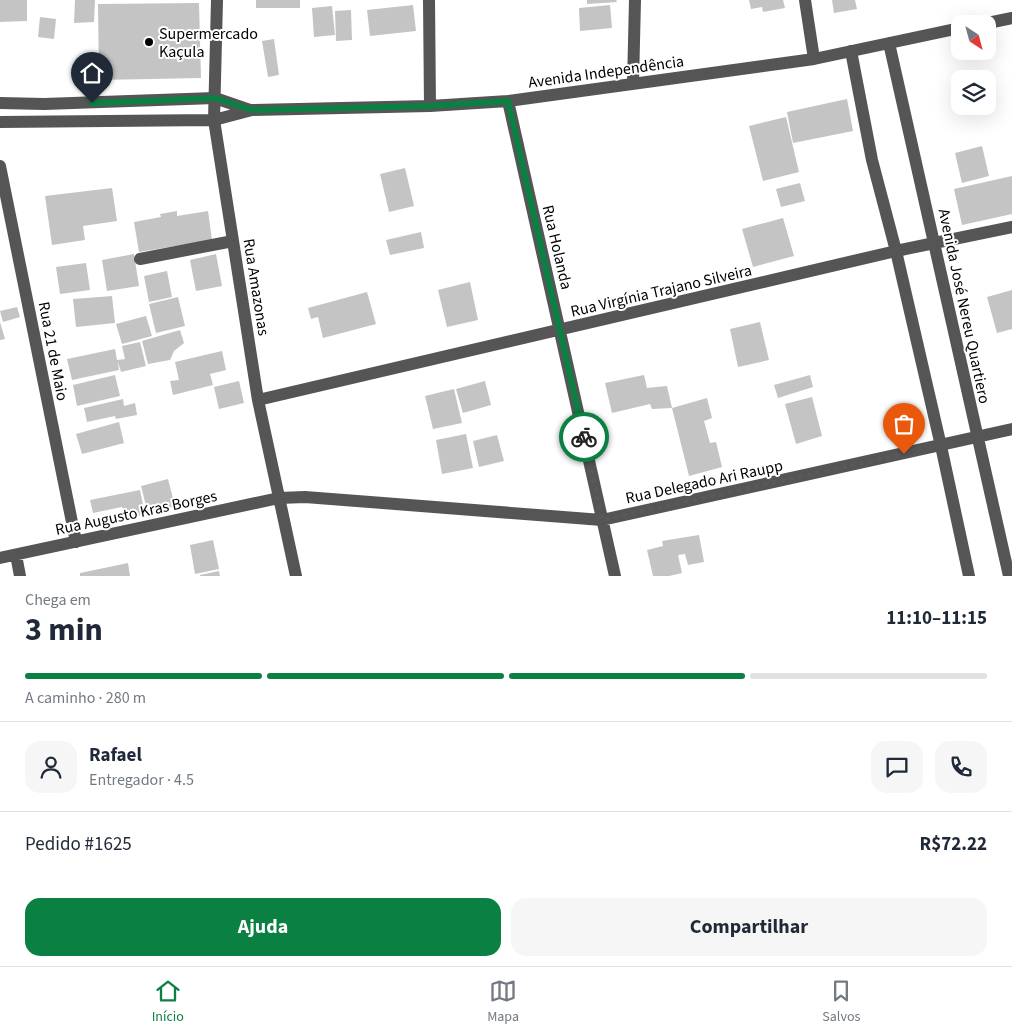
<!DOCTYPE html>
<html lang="pt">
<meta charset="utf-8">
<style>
:root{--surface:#fff;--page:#f6f6f7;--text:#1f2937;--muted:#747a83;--line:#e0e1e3;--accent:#0b8043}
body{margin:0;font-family:"Source Sans 3",sans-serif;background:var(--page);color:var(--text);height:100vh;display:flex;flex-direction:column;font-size:19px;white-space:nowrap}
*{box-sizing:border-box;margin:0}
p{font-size:16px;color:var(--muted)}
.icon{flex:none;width:28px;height:28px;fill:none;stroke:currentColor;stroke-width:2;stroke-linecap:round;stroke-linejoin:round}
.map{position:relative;height:576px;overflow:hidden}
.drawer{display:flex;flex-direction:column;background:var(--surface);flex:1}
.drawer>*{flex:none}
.needle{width:32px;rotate:144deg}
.fabs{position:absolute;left:951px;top:15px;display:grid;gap:10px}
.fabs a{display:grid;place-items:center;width:45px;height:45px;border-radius:10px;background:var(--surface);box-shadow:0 5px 20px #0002;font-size:25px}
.pin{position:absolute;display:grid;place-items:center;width:42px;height:42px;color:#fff;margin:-51px -21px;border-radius:50% 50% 50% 0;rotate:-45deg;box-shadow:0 0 5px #0007}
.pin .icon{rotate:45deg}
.courier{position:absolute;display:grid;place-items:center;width:50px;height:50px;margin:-25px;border:4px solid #0b8043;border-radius:50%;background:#fff;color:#222;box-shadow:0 1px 6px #0007}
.summary em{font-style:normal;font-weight:700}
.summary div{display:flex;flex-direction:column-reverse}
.summary{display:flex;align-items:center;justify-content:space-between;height:85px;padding:0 25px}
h1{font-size:32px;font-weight:700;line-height:38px}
.bar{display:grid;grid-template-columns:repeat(4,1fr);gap:8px 5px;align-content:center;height:60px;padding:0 25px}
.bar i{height:6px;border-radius:4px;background:var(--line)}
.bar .active{background:var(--accent)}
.bar p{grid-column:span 4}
.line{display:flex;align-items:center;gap:12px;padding:0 25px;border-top:1px solid var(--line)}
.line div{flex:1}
.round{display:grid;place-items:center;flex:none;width:52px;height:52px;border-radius:15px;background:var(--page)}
.primary-button{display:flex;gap:10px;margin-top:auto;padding:10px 25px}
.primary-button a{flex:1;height:58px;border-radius:15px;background:var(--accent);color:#fff;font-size:20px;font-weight:700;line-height:58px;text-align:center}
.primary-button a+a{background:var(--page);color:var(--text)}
.dock{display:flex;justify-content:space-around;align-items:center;height:70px;border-top:1px solid var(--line);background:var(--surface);font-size:14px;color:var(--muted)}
.dock a{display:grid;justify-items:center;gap:2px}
.dock .active{color:var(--accent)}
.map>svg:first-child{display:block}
.building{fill:#c4c4c4}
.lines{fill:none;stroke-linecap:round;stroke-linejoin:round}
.minor{stroke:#555;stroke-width:12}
.done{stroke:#595959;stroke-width:5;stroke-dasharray:0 9}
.route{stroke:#0b8043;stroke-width:6}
.poi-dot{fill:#000;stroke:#fff;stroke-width:2}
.labels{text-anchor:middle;stroke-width:4;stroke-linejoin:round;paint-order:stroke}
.poi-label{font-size:16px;fill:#000;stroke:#fff;text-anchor:start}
.street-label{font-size:16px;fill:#000;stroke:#fff}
</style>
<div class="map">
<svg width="1012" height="576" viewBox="0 0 1012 576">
<rect width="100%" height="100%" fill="#fff"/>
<path class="building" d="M 0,0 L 27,0 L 27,21 L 0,22 Z
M 75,0 L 95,0 L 94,22 L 74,23 Z
M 256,0 L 300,0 L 300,8 L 256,8 Z
M 587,0 L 616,0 L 617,2 L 587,4 Z
M 749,0 L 783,0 L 785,8 L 763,12 L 762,7 L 751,9 Z
M 832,0 L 855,0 L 857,9 L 834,13 Z
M 199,3 L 201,78 L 99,80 L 98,4 Z
M 413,5 L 416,31 L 370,36 L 367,10 Z
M 610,5 L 612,28 L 580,31 L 579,8 Z
M 332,6 L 335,35 L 314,37 L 312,8 Z
M 351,10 L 352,40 L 336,41 L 335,11 Z
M 40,17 L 56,19 L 54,39 L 38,37 Z
M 274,39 L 279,75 L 268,77 L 262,41 Z
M 847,99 L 853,131 L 793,143 L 787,112 Z
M 786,117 L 799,172 L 763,181 L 749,126 Z
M 982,146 L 989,176 L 962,183 L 955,153 Z
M 405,168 L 414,206 L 389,212 L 380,174 Z
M 1012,176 L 1012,214 L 962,225 L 954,189 Z
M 800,183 L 805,201 L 781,207 L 776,189 Z
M 112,188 L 117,221 L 83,226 L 85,240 L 52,245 L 45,196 Z
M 177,211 L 177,216 L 208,211 L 212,240 L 139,252 L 134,222 L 161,217 L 160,214 Z
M 783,218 L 794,256 L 753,267 L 742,229 Z
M 421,232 L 424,248 L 390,255 L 386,240 Z
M 134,254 L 139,286 L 107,291 L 102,260 Z
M 216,254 L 222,286 L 196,291 L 190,260 Z
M 86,263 L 90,290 L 60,294 L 56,267 Z
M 167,271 L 172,297 L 149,302 L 144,276 Z
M 470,282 L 478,320 L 447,327 L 438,290 Z
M 1012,290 L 1012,329 L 997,333 L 987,297 Z
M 367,292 L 376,324 L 323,338 L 318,317 L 311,319 L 308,308 Z
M 112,296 L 115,323 L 76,327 L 73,299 Z
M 178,297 L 185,326 L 156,333 L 149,304 Z
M 17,307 L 20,317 L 3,322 L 0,311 Z
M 146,316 L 152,336 L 122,344 L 116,324 Z
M 0,322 L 5,339 L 0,340 Z
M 760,322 L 769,360 L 738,367 L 730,329 Z
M 180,330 L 184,343 L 174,351 L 170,360 L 148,364 L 142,341 Z
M 140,342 L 146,366 L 121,372 L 118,362 L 119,370 L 72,380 L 67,359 L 115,349 L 117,360 L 125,359 L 122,346 Z
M 222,351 L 226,370 L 210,374 L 213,385 L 173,395 L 170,381 L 179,380 L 175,362 Z
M 115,375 L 120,396 L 77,406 L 73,385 Z
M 644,375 L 647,388 L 667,386 L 672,408 L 652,409 L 650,404 L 612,413 L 605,383 Z
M 810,375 L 813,387 L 778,398 L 774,385 Z
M 239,381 L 244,403 L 219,409 L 214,387 Z
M 485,381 L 491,405 L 463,413 L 456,389 Z
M 454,389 L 462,423 L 433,429 L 425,396 Z
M 812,397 L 822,436 L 796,444 L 785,404 Z
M 707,398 L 712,418 L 704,421 L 710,443 L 716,442 L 722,467 L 689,476 L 672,408 Z
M 123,399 L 124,406 L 135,403 L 137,415 L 116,419 L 115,416 L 87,422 L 84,408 Z
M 119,422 L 124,443 L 82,454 L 76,434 Z
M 466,434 L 473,468 L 442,474 L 436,440 Z
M 497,435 L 504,461 L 479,467 L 473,441 Z
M 168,479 L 175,506 L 148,514 L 141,486 Z
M 140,490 L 145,514 L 125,519 L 122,507 L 93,513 L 90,500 Z
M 699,535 L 704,562 L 688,565 L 685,554 L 678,555 L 682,573 L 669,576 L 653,576 L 647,550 L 663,546 L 662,541 Z
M 213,540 L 219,569 L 195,574 L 190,545 Z
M 128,563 L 130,576 L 80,576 L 80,573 Z
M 219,571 L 220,576 L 200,576 L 200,575 Z"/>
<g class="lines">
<path class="minor" d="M 217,0 L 214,120 L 258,400 L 296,576
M 429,0 L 430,106
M 805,0 L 814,59
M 983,24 L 1012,18
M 889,43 L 1009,576
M 851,51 L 872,160 L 896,251 L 941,446 L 969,576
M 633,84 L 635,0
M 508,101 L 615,576
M 0,103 L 44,104 L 215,98 L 250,110
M 0,122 L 214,120 L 252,110 L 430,106 L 508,101 L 814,59 L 960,28
M 0,166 L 76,542
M 140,259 L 233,241
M 258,400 L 896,251 L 1012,227
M 16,555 L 20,576
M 0,558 L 279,498 L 305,497 L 602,520 L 1012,429"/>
</g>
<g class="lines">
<path class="done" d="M 584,437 L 602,520 L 904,454"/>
<path class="route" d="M 92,103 L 215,98 L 252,110 L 430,106 L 508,101 L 584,437"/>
</g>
<circle class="poi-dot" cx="149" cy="42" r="5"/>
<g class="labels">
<g class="poi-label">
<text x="159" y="39">Supermercado<tspan x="159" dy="18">Kaçula</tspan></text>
</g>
<g class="street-label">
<text transform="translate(606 71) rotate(-8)" y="6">Avenida Independência</text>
<text transform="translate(558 247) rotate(77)" y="6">Rua Holanda</text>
<text transform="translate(257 287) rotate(81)" y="6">Rua Amazonas</text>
<text transform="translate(661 290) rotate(-13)" y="6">Rua Virgínia Trajano Silveira</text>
<text transform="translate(965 306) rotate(78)" y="6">Avenida José Nereu Quartiero</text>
<text transform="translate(54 351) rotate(79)" y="6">Rua 21 de Maio</text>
<text transform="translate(704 481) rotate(-12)" y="6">Rua Delegado Ari Raupp</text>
<text transform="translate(136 512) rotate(-12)" y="6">Rua Augusto Kras Borges</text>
</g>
</g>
</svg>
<div class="fabs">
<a><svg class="needle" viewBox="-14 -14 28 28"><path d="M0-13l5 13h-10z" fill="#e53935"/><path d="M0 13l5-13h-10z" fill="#747a83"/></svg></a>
<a><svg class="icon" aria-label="layers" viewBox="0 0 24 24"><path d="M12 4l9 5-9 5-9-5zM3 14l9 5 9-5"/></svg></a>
</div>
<div class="pin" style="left:904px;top:454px;background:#ea580c"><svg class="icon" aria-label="bag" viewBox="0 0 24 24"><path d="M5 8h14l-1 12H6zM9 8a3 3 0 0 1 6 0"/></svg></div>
<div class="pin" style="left:92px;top:103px;background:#1f2937"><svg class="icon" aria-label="home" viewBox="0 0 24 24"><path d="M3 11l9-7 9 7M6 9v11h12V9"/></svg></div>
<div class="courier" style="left:584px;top:437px"><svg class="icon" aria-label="bike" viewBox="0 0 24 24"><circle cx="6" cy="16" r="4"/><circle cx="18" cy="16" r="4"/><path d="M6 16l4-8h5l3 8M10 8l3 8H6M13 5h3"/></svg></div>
</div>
<section class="drawer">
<div class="summary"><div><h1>3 min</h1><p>Chega em</p></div><em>11:10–11:15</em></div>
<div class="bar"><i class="active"></i><i class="active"></i><i class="active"></i><i></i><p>A caminho · 280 m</p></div>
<div class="line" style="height:90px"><a class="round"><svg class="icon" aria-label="person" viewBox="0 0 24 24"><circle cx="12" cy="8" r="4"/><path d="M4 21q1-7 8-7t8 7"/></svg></a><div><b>Rafael</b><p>Entregador · 4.5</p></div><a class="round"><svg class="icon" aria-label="chat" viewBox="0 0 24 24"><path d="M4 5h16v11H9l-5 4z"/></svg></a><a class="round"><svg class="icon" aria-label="phone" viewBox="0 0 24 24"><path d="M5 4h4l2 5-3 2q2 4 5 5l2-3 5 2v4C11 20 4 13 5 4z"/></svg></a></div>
<div class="line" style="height:65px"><div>Pedido #1625</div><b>R$72.22</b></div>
<div class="primary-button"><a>Ajuda</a><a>Compartilhar</a></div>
</section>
<nav class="dock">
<a class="active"><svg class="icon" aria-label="home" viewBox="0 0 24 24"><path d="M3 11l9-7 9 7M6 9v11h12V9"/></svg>Início</a>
<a><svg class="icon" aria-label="map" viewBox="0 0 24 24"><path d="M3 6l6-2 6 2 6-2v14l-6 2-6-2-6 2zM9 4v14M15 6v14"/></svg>Mapa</a>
<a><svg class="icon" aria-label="saved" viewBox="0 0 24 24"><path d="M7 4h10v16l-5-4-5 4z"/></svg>Salvos</a>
</nav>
